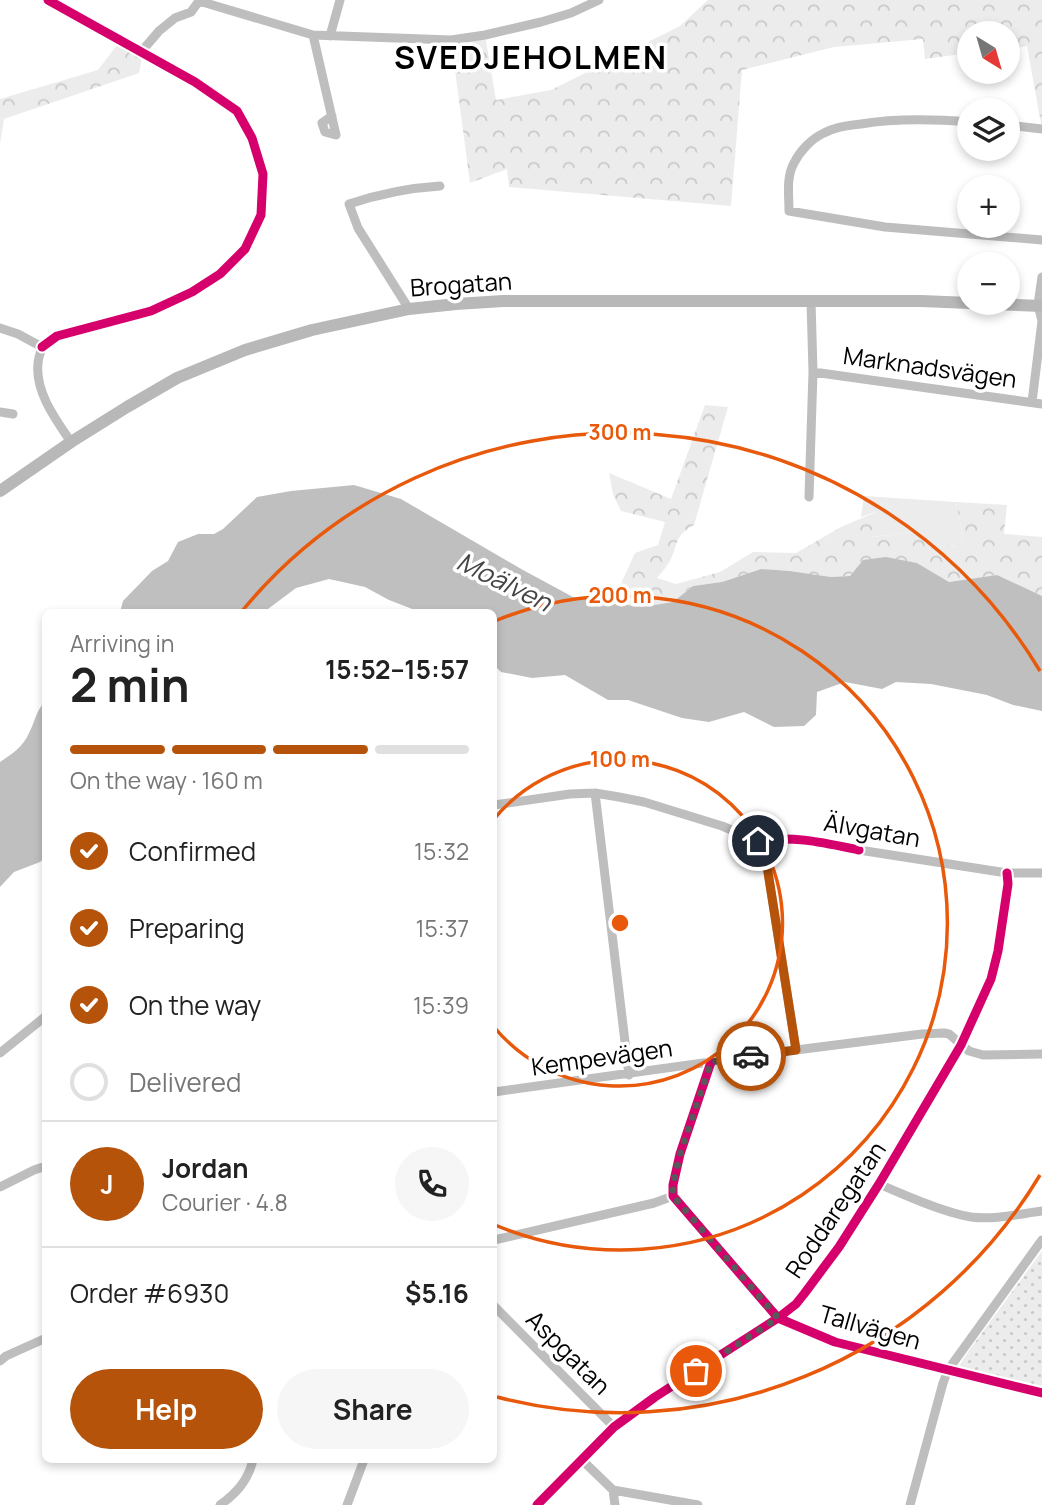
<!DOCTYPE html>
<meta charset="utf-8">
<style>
:root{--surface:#fff;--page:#f6f6f6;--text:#222;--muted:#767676;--line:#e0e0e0;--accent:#b45309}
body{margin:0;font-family:Manrope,sans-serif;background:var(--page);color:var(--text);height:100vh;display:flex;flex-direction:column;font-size:26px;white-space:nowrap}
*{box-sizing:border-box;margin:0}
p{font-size:23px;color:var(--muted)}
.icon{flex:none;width:38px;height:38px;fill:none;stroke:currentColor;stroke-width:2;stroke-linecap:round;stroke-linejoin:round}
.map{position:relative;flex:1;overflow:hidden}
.side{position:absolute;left:42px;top:609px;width:455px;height:854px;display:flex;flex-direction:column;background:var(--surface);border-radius:10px;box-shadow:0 4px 10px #0003}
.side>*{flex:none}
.needle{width:46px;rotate:143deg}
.tools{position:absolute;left:957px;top:21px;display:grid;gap:14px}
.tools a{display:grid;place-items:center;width:63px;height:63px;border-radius:50%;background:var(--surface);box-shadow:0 4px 10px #0003;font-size:35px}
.pin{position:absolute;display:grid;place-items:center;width:60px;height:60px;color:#fff;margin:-30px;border:4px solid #fff;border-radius:50%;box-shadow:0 2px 7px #0007}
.courier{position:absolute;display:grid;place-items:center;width:70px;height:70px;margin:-35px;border:5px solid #b45309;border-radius:50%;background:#fff;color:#222;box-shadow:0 2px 9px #0007}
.head em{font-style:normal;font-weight:700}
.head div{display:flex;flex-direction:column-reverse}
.head{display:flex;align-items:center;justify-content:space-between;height:119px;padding:0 28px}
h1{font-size:46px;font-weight:700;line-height:52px}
.bar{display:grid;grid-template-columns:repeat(4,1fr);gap:10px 7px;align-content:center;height:84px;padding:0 28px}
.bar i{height:9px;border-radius:5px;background:var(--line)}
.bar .selected{background:var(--accent)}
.bar p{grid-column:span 4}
.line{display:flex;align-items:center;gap:18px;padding:0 28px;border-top:2px solid var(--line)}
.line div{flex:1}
.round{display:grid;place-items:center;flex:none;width:74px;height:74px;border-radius:37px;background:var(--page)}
ol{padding:0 28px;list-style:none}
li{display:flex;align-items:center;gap:21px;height:77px}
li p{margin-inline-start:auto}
li .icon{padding:7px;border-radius:50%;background:var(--accent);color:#fff;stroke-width:4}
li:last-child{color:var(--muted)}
li i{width:38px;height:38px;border:4px solid var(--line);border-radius:50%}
.action{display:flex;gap:14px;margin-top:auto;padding:14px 28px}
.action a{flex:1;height:80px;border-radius:42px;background:var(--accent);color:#fff;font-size:28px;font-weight:700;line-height:80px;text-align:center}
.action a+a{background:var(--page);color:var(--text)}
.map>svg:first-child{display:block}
.green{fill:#ececec}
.forest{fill:url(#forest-crowns)}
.park{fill:url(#park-dots)}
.water{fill:#bfbfbf}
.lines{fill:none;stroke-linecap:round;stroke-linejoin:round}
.minor{stroke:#bebebe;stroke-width:9}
.secondary{stroke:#b8b8b8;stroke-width:12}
.cycleway-casing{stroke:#fff;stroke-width:13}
.cycleway{stroke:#d6006c;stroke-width:9}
.done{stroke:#595959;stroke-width:7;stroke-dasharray:0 12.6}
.route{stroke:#b45309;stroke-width:9}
.ring{fill:none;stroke:#e8590c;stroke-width:3.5}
.labels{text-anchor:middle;stroke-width:7;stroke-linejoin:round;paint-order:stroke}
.street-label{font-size:24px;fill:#000;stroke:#fff}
.water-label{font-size:26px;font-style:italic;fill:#444;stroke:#fff}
.district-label{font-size:32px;font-weight:bold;letter-spacing:2px;fill:#000;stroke:#fff}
.centre{fill:#e8590c;stroke:#fff;stroke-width:3.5}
.ring-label{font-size:21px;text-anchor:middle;font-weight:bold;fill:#e8590c;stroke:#fff;stroke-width:7;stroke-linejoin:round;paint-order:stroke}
</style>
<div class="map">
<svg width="1042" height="1505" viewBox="0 0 1042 1505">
<defs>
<pattern id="forest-crowns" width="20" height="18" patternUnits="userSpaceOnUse" patternTransform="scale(1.75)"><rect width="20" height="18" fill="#ececec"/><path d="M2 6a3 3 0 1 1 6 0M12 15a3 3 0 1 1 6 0" fill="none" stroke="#c9c9c9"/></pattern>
<pattern id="park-dots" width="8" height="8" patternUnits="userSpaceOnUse" patternTransform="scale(1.75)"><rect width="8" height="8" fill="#ececec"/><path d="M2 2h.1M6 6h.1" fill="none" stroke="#c9c9c9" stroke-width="1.8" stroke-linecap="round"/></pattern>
</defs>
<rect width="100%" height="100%" fill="#fff"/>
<path class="green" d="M 864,496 L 956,502 L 963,536 L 959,547 L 939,545 L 912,532 L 871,537 L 875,512 L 861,517 Z"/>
<path class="forest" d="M 708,0 L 1042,0 L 1042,129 L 1027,46 L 1008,49 L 1008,33 L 970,33 L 969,53 L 925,59 L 923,39 L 834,47 L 742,70 L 731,206 L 509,187 L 507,169 L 470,183 L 451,40 L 485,35 L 496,100 L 551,90 L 680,26 Z
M 117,45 L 142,57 L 139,73 L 4,119 L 0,144 L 0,99 L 98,70 Z
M 705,405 L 728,407 L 694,525 C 672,537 679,547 668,564 C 665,569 660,574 657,578 L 676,584 L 720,572 L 753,552 L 796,553 L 841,527 L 876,512 L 872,537 L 912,532 L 939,545 L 959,547 L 963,536 L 956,502 L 1007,505 L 1004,534 L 1042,537 L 1042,596 L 997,575 L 949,582 L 917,563 L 863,560 L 850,576 L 831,577 L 790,571 L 761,569 L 722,582 L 693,586 L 673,602 L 641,607 L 612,603 L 635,553 L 658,545 L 665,522 L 621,511 L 613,494 L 609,473 L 671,499 Z"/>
<path class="park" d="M 1042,1251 L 1042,1386 L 959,1366 L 968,1352 Z"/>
<path class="water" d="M 354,485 L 401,499 L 523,570 L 573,597 L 641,607 L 673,602 L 693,586 L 722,582 L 761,569 L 790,571 L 831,577 L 850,576 L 863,560 L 886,557 L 917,563 L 949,582 L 997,575 L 1042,596 L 1042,711 L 1013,705 L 987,695 L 931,684 L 896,682 L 882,689 L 845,682 L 817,692 L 816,715 L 804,726 L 774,727 L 744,712 L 709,722 L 682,718 L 628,700 L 608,700 L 565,675 L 532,678 L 501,672 L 494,665 L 494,612 L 420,612 L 389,600 L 365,587 L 329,579 L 296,588 L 264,612 L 120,612 L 123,601 L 152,571 L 168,561 L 178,542 L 198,534 L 214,534 L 223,529 L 257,497 L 291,491 Z
M 45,702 L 45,858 L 40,862 L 14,872 L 0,887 L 0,762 C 12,754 23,747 29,733 C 35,722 36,710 45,702 Z"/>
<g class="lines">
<path class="minor" d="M 313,35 L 336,135 L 325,132 L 322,123 L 332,116
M 330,36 L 340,0
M 141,52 L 159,31 L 175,18 L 191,12 L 199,1 L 313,35 L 451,40 L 485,35 L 541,22 L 571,13 L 599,0
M 970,122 C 933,119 897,118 861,124 C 849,125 835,127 824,133 C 811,139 800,151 794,163 C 786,177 789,196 789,211 L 885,227 L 1042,240
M 1008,125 L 1042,129
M 409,309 L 358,228 L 349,204 C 379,194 408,188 440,186
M 0,328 L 18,334 L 42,347 C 41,352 38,358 38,364 C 35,392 56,420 71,442
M 42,347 L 57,336 L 151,311 L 192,292 L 220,274 L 245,249 L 261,215 L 263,174 L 252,138 L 237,111 L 195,82 L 48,0
M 813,372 L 1042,404
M 1032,402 L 1042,321 L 1038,305 L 1042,277
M 0,412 L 13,414
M 809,497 L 813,372 L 811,301
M 595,793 L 629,1075
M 494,805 L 570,794 L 595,793 L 619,797 L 644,802 L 722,826 L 758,841 L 765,853 L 796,1050
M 859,850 L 1007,873 L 1042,873
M 0,1053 L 46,1016
M 711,1062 L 680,1154 L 673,1185 L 673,1196 L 778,1318 L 835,1342 L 1042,1393
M 494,1092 L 796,1050 L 922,1034 L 944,1033 L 949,1034 L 969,1051 L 983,1055 L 1042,1054
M 879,1184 C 904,1195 945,1213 971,1217 C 994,1220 1019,1214 1042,1211
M 0,1187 L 34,1170 L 46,1166
M 494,1240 L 654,1203 L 673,1196
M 494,1306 L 614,1427
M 0,1361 L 6,1356 L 46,1338
M 581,1459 L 613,1490 L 698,1505
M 613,1490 L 615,1505
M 220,1505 C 237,1493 248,1480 253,1460
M 347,1505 L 364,1460
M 537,1505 L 614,1427 L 655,1397 L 778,1318 L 796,1304 L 804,1294 L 839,1247 L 879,1184 L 961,1045 L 991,979 L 998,951 L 1008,884 L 1007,873
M 910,1505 L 943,1383 L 948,1370 L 1042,1240"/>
<path class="secondary" d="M 971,303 L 1042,306
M 0,491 L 71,442 L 127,407 L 177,378 L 245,350 L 312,330 L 409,309 L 456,304 L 503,301 L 921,301 L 970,303"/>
<defs>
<path id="cycleway" d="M 42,347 L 57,336 L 151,311 L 192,292 L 220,274 L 245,249 L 261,215 L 263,174 L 252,138 L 237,111 L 195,82 L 48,0
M 758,841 C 793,835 825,843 859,850
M 711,1062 L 680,1154 L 673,1185 L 673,1196 L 778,1318 L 835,1342 L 1042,1393
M 537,1505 L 614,1427 L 655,1397 L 778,1318 L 796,1304 L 804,1294 L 839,1247 L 879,1184 L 961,1045 L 991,979 L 998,951 L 1008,884 L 1007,873"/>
</defs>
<use href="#cycleway" class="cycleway-casing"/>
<use href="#cycleway" class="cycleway"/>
</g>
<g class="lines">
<path class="done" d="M 696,1371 L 778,1318 L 673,1196 L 673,1185 L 680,1154 L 711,1062 L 751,1056"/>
<path class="route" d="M 751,1056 L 796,1050 L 765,853 L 758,841"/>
</g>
<g class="ring">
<path d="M494 819A163 163 0 1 1 494 1027"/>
<path d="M495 621A327 327 0 1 1 495 1225"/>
<path d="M1040 1175A490 490 0 0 1 497 1397M242 611A490 490 0 0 1 1040 671"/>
</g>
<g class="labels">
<g class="street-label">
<text transform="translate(461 285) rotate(-4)" y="8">Brogatan</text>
<text transform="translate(930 368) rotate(8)" y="8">Marknadsvägen</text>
<text transform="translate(872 831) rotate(10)" y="8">Älvgatan</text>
<text transform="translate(602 1058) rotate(-8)" y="8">Kempevägen</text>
<text transform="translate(836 1210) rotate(-56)" y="8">Roddaregatan</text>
<text transform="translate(870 1328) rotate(16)" y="8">Tallvägen</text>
<text transform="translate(568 1353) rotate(45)" y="8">Aspgatan</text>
</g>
<g class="water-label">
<text transform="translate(504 582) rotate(26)" y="9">Moälven</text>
</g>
<g class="district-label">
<text x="531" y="69">SVEDJEHOLMEN</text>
</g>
</g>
<circle cx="620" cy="923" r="10" class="centre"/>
<g class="ring-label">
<text x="620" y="440">300 m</text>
<text x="620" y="603">200 m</text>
<text x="620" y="767">100 m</text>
</g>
</svg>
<div class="tools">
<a><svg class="needle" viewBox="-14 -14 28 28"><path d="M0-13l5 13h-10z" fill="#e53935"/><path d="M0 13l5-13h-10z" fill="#767676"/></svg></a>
<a><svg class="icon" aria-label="layers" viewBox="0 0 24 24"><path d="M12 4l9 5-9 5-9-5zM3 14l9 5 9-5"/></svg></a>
<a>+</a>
<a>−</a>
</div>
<div class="pin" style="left:696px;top:1371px;background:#ea580c"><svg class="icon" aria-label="bag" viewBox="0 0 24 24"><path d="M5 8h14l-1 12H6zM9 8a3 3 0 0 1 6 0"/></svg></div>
<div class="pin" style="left:758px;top:841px;background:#1f2937"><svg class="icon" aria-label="home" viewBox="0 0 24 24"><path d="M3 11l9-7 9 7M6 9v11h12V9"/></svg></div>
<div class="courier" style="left:751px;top:1056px"><svg class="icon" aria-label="car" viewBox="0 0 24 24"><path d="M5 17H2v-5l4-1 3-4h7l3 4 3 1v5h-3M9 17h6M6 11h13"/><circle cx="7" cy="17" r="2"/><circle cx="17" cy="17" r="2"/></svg></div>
<section class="side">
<div class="head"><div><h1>2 min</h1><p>Arriving in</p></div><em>15:52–15:57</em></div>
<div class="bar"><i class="selected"></i><i class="selected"></i><i class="selected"></i><i></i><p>On the way · 160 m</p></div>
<ol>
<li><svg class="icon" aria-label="check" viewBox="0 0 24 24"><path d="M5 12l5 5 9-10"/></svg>Confirmed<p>15:32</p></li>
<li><svg class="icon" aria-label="check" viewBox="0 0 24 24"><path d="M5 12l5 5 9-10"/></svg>Preparing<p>15:37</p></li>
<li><svg class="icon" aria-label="check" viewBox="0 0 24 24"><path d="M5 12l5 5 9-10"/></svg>On the way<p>15:39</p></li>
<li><i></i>Delivered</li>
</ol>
<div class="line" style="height:126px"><b class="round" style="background:var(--accent);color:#fff">J</b><div><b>Jordan</b><p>Courier · 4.8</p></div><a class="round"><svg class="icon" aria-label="phone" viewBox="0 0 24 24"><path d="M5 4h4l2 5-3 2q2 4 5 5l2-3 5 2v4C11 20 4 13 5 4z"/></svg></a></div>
<div class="line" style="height:91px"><div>Order #6930</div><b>$5.16</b></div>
<div class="action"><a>Help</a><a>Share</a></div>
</section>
</div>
